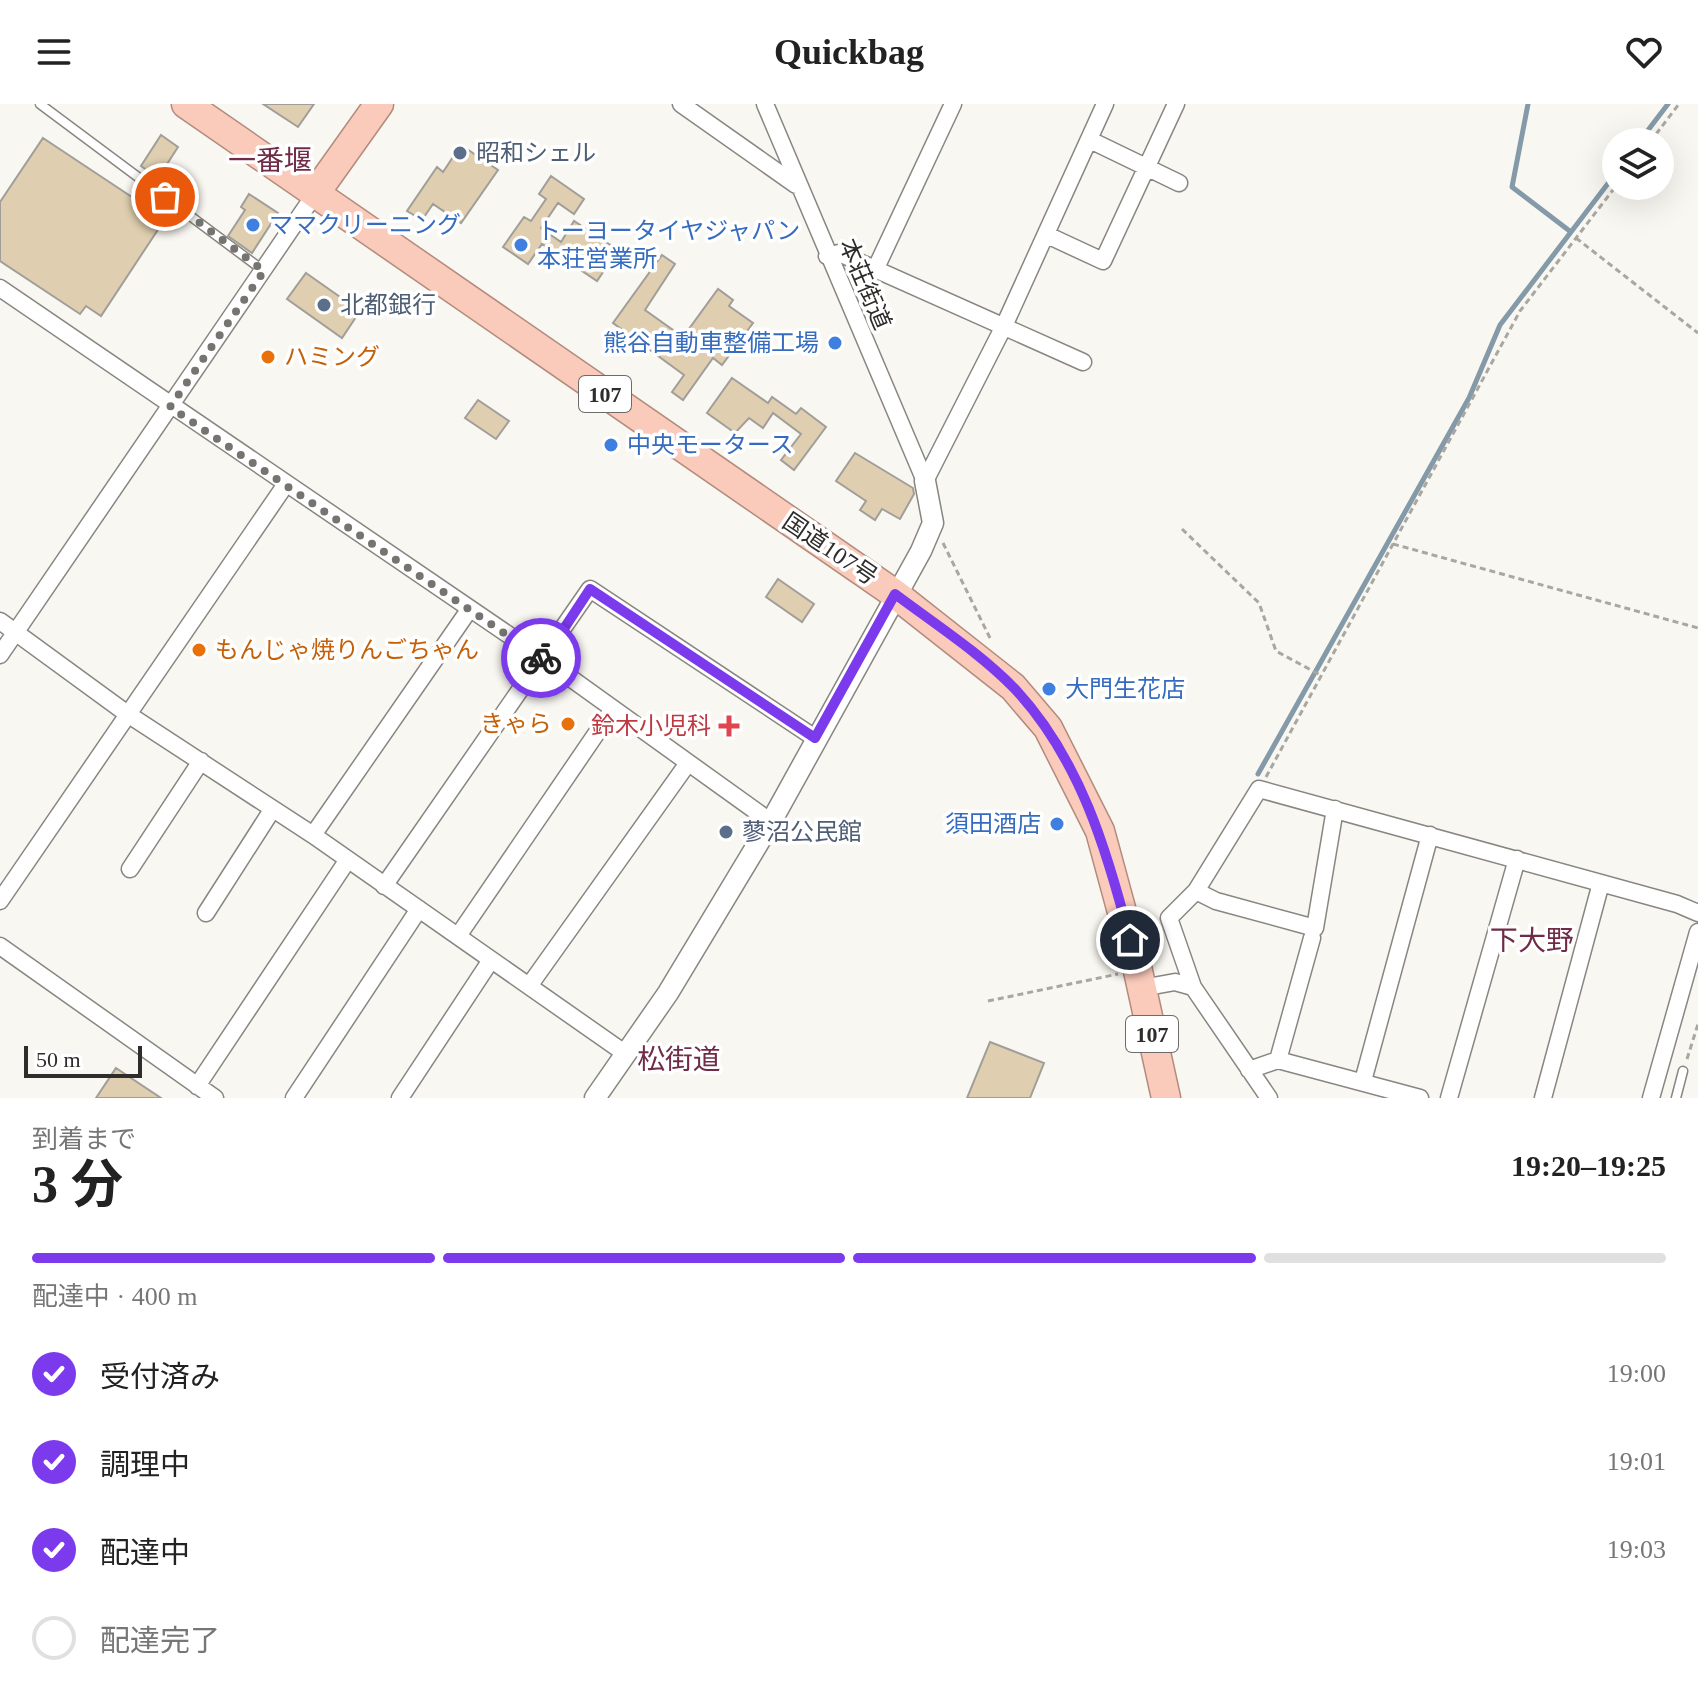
<!DOCTYPE html>
<html lang="ja">
<meta charset="utf-8">
<style>
:root{--surface:#fff;--page:#f2f2f2;--text:#222;--muted:#767676;--line:#e0e0e0;--accent:#7c3aed}
body{margin:0;font-family:"Times New Roman","Noto Sans JP",serif;background:var(--page);color:var(--text);height:100vh;display:flex;flex-direction:column;font-size:30px;white-space:nowrap}
*{box-sizing:border-box;margin:0}
p{font-size:26px;color:var(--muted)}
.icon{flex:none;width:44px;height:44px;fill:none;stroke:currentColor;stroke-width:2;stroke-linecap:round;stroke-linejoin:round}
.map{position:relative;height:994px;overflow:hidden}
.panel{display:flex;flex-direction:column;background:var(--surface);flex:1}
.panel>*{flex:none}
.tools{position:absolute;left:1602px;top:24px;display:grid;gap:16px}
.tools a{display:grid;place-items:center;width:72px;height:72px;border-radius:50%;background:var(--surface);box-shadow:0 8px 32px #0002;font-size:40px}
.scale{position:absolute;left:24px;bottom:20px;width:118px;box-sizing:border-box;padding-left:8px;border:4px solid #2e2d2b;border-top:0;font-size:22px;line-height:28px;white-space:nowrap;color:#2e2d2b;-webkit-text-stroke:6px #fff;paint-order:stroke}
.pin{position:absolute;display:grid;place-items:center;width:68px;height:68px;color:#fff;margin:-34px;border:4px solid #fff;border-radius:50%;box-shadow:0 2px 8px #0007}
.courier{position:absolute;display:grid;place-items:center;width:80px;height:80px;margin:-40px;border:6px solid #7c3aed;border-radius:50%;background:#fff;color:#222;box-shadow:0 2px 10px #0007}
.summary em{font-style:normal;font-weight:700}
.summary div{display:flex;flex-direction:column-reverse}
.summary{display:flex;align-items:center;justify-content:space-between;height:136px;padding:0 32px}
h1{font-size:52px;font-weight:700;line-height:60px}
.bar{display:grid;grid-template-columns:repeat(4,1fr);gap:12px 8px;align-content:center;height:96px;padding:0 32px}
.bar i{height:10px;border-radius:6px;background:var(--line)}
.bar .current{background:var(--accent)}
.bar p{grid-column:span 4}
ol{padding:0 32px;list-style:none}
li{display:flex;align-items:center;gap:24px;height:88px}
li p{margin-inline-start:auto}
li .icon{padding:8px;border-radius:50%;background:var(--accent);color:#fff;stroke-width:4}
li:last-child{color:var(--muted)}
li i{width:44px;height:44px;border:4px solid var(--line);border-radius:50%}
header{display:flex;justify-content:space-between;align-items:center;height:104px;padding:0 32px;background:var(--surface);font-size:36px;font-weight:700}
.map>svg:first-child{display:block}
.lines{fill:none;stroke-linecap:round;stroke-linejoin:round}
.stream{stroke:#849aa9;stroke-width:5}
.building{fill:#dfcfb0;stroke:#a19e99;stroke-width:2}
.service-casing{stroke:#898682;stroke-width:11}
.minor-casing{stroke:#898682;stroke-width:19}
.tertiary-casing{stroke:#898682;stroke-width:23}
.trunk-casing{stroke:#b18b7d;stroke-width:31}
.path{stroke:#a8a7a2;stroke-width:3;stroke-dasharray:6 4;stroke-linecap:butt}
.service{stroke:#fff;stroke-width:8}
.minor{stroke:#fff;stroke-width:16}
.tertiary{stroke:#fff;stroke-width:20}
.trunk{stroke:#facaba;stroke-width:28}
.done{stroke:#757470;stroke-width:8;stroke-dasharray:0 14.4}
.route{stroke:#7c3aed;stroke-width:10}
.service-dot{fill:#5c6f8a;stroke:#fff;stroke-width:3}
.shop-dot{fill:#3f7fe0;stroke:#fff;stroke-width:3}
.food-dot{fill:#e8710a;stroke:#fff;stroke-width:3}
.health-dot{fill:#e0444e;stroke:#fff;stroke-width:3}
.labels{text-anchor:middle;stroke-width:7;stroke-linejoin:round;paint-order:stroke}
.shield{fill:#fff;stroke:#6d6c6b;stroke-width:2}
.shield-label{font-size:22px;font-weight:bold;fill:#2e2d2b}
.service-label{font-size:24px;fill:#4e5e75;stroke:#fff;text-anchor:start}
.shop-label{font-size:24px;fill:#366cbe;stroke:#fff;text-anchor:start}
.street-label{font-size:24px;fill:#2e2d2b;stroke:#fff}
.food-label{font-size:24px;fill:#c56008;stroke:#fff;text-anchor:start}
.health-label{font-size:24px;fill:#be3a42;stroke:#fff;text-anchor:end}
.quarter-label{font-size:28px;fill:#702c47;stroke:#fff}
</style>
<header><svg class="icon" aria-label="menu" viewBox="0 0 24 24"><path d="M4 6h16M4 12h16M4 18h16"/></svg>Quickbag<svg class="icon" aria-label="heart" viewBox="0 0 24 24"><path d="M12 20l-8-8c-3-5 5-10 8-4 3-6 11-1 8 4z"/></svg></header>
<div class="map">
<svg width="1698" height="994" viewBox="0 0 1698 994">
<rect width="100%" height="100%" fill="#f9f7f1"/>
<g class="lines">
<path class="stream" d="M 1528,0 L 1512,83 L 1571,128
M 1639,38 L 1668,0
M 1258,670 L 1469,294 L 1500,221 L 1616,69"/>
</g>
<path class="building" d="M 263,0 L 314,0 L 298,23 Z
M 161,31 L 178,43 L 158,74 L 141,62 Z
M 43,34 L 165,115 L 101,212 L 86,202 L 80,210 L 0,157 L 0,98 Z
M 461,41 L 498,66 L 461,119 L 433,100 L 422,116 L 407,107 L 437,63 L 443,68 Z
M 551,72 L 584,95 L 574,110 L 558,99 L 541,124 L 561,138 L 574,117 L 618,146 L 597,177 L 542,140 L 528,160 L 503,143 L 524,113 L 531,117 L 546,95 L 539,90 Z
M 249,90 L 278,109 L 252,149 L 228,132 L 245,106 L 241,103 Z
M 662,151 L 675,160 L 645,206 L 683,233 L 718,185 L 733,196 L 729,202 L 753,219 L 722,261 L 713,254 L 683,296 L 672,288 L 684,271 L 613,219 Z
M 306,169 L 360,207 L 342,234 L 287,195 Z
M 732,274 L 768,299 L 772,293 L 796,310 L 801,304 L 826,323 L 794,366 L 781,356 L 801,330 L 773,309 L 763,324 L 749,314 L 735,329 L 707,309 Z
M 478,296 L 509,317 L 496,335 L 465,314 Z
M 855,349 L 913,384 L 914,390 L 900,415 L 882,405 L 875,416 L 860,406 L 866,397 L 836,377 Z
M 778,475 L 814,500 L 802,518 L 766,493 Z
M 990,938 L 1044,959 L 1030,994 L 967,994 Z
M 116,964 L 161,994 L 96,994 Z"/>
<g class="lines">
<defs>
<path id="service" d="M 40,0 L 264,167
M 1676,994 L 1683,967"/>
<path id="minor" d="M 681,0 L 796,81
M 765,0 L 925,377
M 1090,36 L 1179,79
M 1047,131 L 1103,157 L 1176,0
M 827,152 L 839,149 L 1083,258
M 875,166 L 953,0
M 0,184 L 544,555 L 771,718
M 925,377 L 1004,222 L 1105,0
M 0,517 L 126,609 L 313,731 L 626,950
M 0,551 L 317,87
M 313,731 L 469,506
M 130,765 L 201,657
M 384,782 L 590,485 L 815,634
M 1196,787 L 1216,797 L 1315,824 L 1335,705
M 0,797 L 286,380
M 206,809 L 272,706
M 458,832 L 613,605
M 0,842 L 215,994
M 529,882 L 688,659
M 1193,883 L 1169,814 L 1196,787 L 1259,685 L 1677,800 L 1698,809
M 1142,884 L 1175,878 L 1193,883 L 1269,994
M 1278,956 L 1312,834
M 1249,966 L 1278,956 L 1420,994
M 1363,977 L 1430,731
M 197,982 L 347,757
M 294,994 L 419,805
M 400,994 L 491,856
M 1449,994 L 1517,755
M 1543,994 L 1601,779
M 1651,994 L 1698,828"/>
<path id="tertiary" d="M 595,994 L 668,889 L 771,718 L 921,447 L 933,419 L 925,377"/>
<path id="trunk" d="M 186,0 L 895,490 L 1013,583 L 1048,624 L 1100,727 L 1138,867 L 1166,994
M 317,87 L 379,0"/>
</defs>
<use href="#service" class="service-casing"/>
<use href="#minor" class="minor-casing"/>
<use href="#tertiary" class="tertiary-casing"/>
<use href="#trunk" class="trunk-casing"/>
<path class="path" d="M 1650,38 L 1679,0
M 1576,134 L 1698,229
M 1182,425 L 1259,499 L 1276,547 L 1322,572
M 943,439 L 991,536
M 1393,440 L 1698,524
M 1266,673 L 1520,207 L 1616,82
M 988,897 L 1118,870
M 1687,955 L 1698,920"/>
<use href="#service" class="service"/>
<use href="#minor" class="minor"/>
<use href="#tertiary" class="tertiary"/>
<use href="#trunk" class="trunk"/>
</g>
<g class="lines">
<path class="done" d="M 165,93 L 264,167 L 170,303 L 541,554"/>
<path class="route" d="M 541,554 L 544,555 L 590,485 L 815,634 L 895,490 C 935,520 980,549 1015,585 C 1080,655 1107,746 1130,836"/>
</g>
<g class="service-dot">
<circle cx="460" cy="49" r="8"/>
<circle cx="324" cy="201" r="8"/>
<circle cx="726" cy="728" r="8"/>
</g>
<g class="shop-dot">
<circle cx="253" cy="121" r="8"/>
<circle cx="521" cy="141" r="8"/>
<circle cx="835" cy="239" r="8"/>
<circle cx="611" cy="341" r="8"/>
<circle cx="1049" cy="585" r="8"/>
<circle cx="1057" cy="720" r="8"/>
</g>
<g class="food-dot">
<circle cx="268" cy="253" r="8"/>
<circle cx="199" cy="546" r="8"/>
<circle cx="568" cy="620" r="8"/>
</g>
<path class="health-dot" d="M725 610h8v8h8v8h-8v8h-8v-8h-8v-8h8z"/>
<g class="labels">
<g class="shield">
<rect x="579" y="272" width="52" height="36" rx="6"/>
<rect x="1126" y="912" width="52" height="36" rx="6"/>
</g>
<g class="shield-label">
<text x="605" y="298">107</text>
<text x="1152" y="938">107</text>
</g>
<g class="service-label">
<text x="476" y="57">昭和シェル</text>
<text x="340" y="209">北都銀行</text>
<text x="742" y="736">蓼沼公民館</text>
</g>
<g class="shop-label">
<text x="269" y="129">ママクリーニング</text>
<text x="537" y="135">トーヨータイヤジャパン<tspan x="537" dy="28">本荘営業所</tspan></text>
<text x="819" y="247" text-anchor="end">熊谷自動車整備工場</text>
<text x="627" y="349">中央モータース</text>
<text x="1065" y="593">大門生花店</text>
<text x="1041" y="728" text-anchor="end">須田酒店</text>
</g>
<g class="street-label">
<text transform="translate(865 180) rotate(67)" y="8">本荘街道</text>
<text transform="translate(830 445) rotate(34)" y="8">国道107号</text>
</g>
<g class="food-label">
<text x="284" y="261">ハミング</text>
<text x="215" y="554">もんじゃ焼りんごちゃん</text>
<text x="552" y="628" text-anchor="end">きゃら</text>
</g>
<g class="health-label">
<text x="711" y="630">鈴木小児科</text>
</g>
<g class="quarter-label">
<text x="270" y="66">一番堰</text>
<text x="1532" y="846">下大野</text>
<text x="679" y="965">松街道</text>
</g>
</g>
</svg>
<div class="tools">
<a><svg class="icon" aria-label="layers" viewBox="0 0 24 24"><path d="M12 4l9 5-9 5-9-5zM3 14l9 5 9-5"/></svg></a>
</div>
<div class="scale">50 m</div>
<div class="pin" style="left:165px;top:93px;background:#ea580c"><svg class="icon" aria-label="bag" viewBox="0 0 24 24"><path d="M5 8h14l-1 12H6zM9 8a3 3 0 0 1 6 0"/></svg></div>
<div class="pin" style="left:1130px;top:836px;background:#1f2937"><svg class="icon" aria-label="home" viewBox="0 0 24 24"><path d="M3 11l9-7 9 7M6 9v11h12V9"/></svg></div>
<div class="courier" style="left:541px;top:554px"><svg class="icon" aria-label="bike" viewBox="0 0 24 24"><circle cx="6" cy="16" r="4"/><circle cx="18" cy="16" r="4"/><path d="M6 16l4-8h5l3 8M10 8l3 8H6M13 5h3"/></svg></div>
</div>
<section class="panel">
<div class="summary"><div><h1>3 分</h1><p>到着まで</p></div><em>19:20–19:25</em></div>
<div class="bar"><i class="current"></i><i class="current"></i><i class="current"></i><i></i><p>配達中 · 400 m</p></div>
<ol>
<li><svg class="icon" aria-label="check" viewBox="0 0 24 24"><path d="M5 12l5 5 9-10"/></svg>受付済み<p>19:00</p></li>
<li><svg class="icon" aria-label="check" viewBox="0 0 24 24"><path d="M5 12l5 5 9-10"/></svg>調理中<p>19:01</p></li>
<li><svg class="icon" aria-label="check" viewBox="0 0 24 24"><path d="M5 12l5 5 9-10"/></svg>配達中<p>19:03</p></li>
<li><i></i>配達完了</li>
</ol>
</section>
